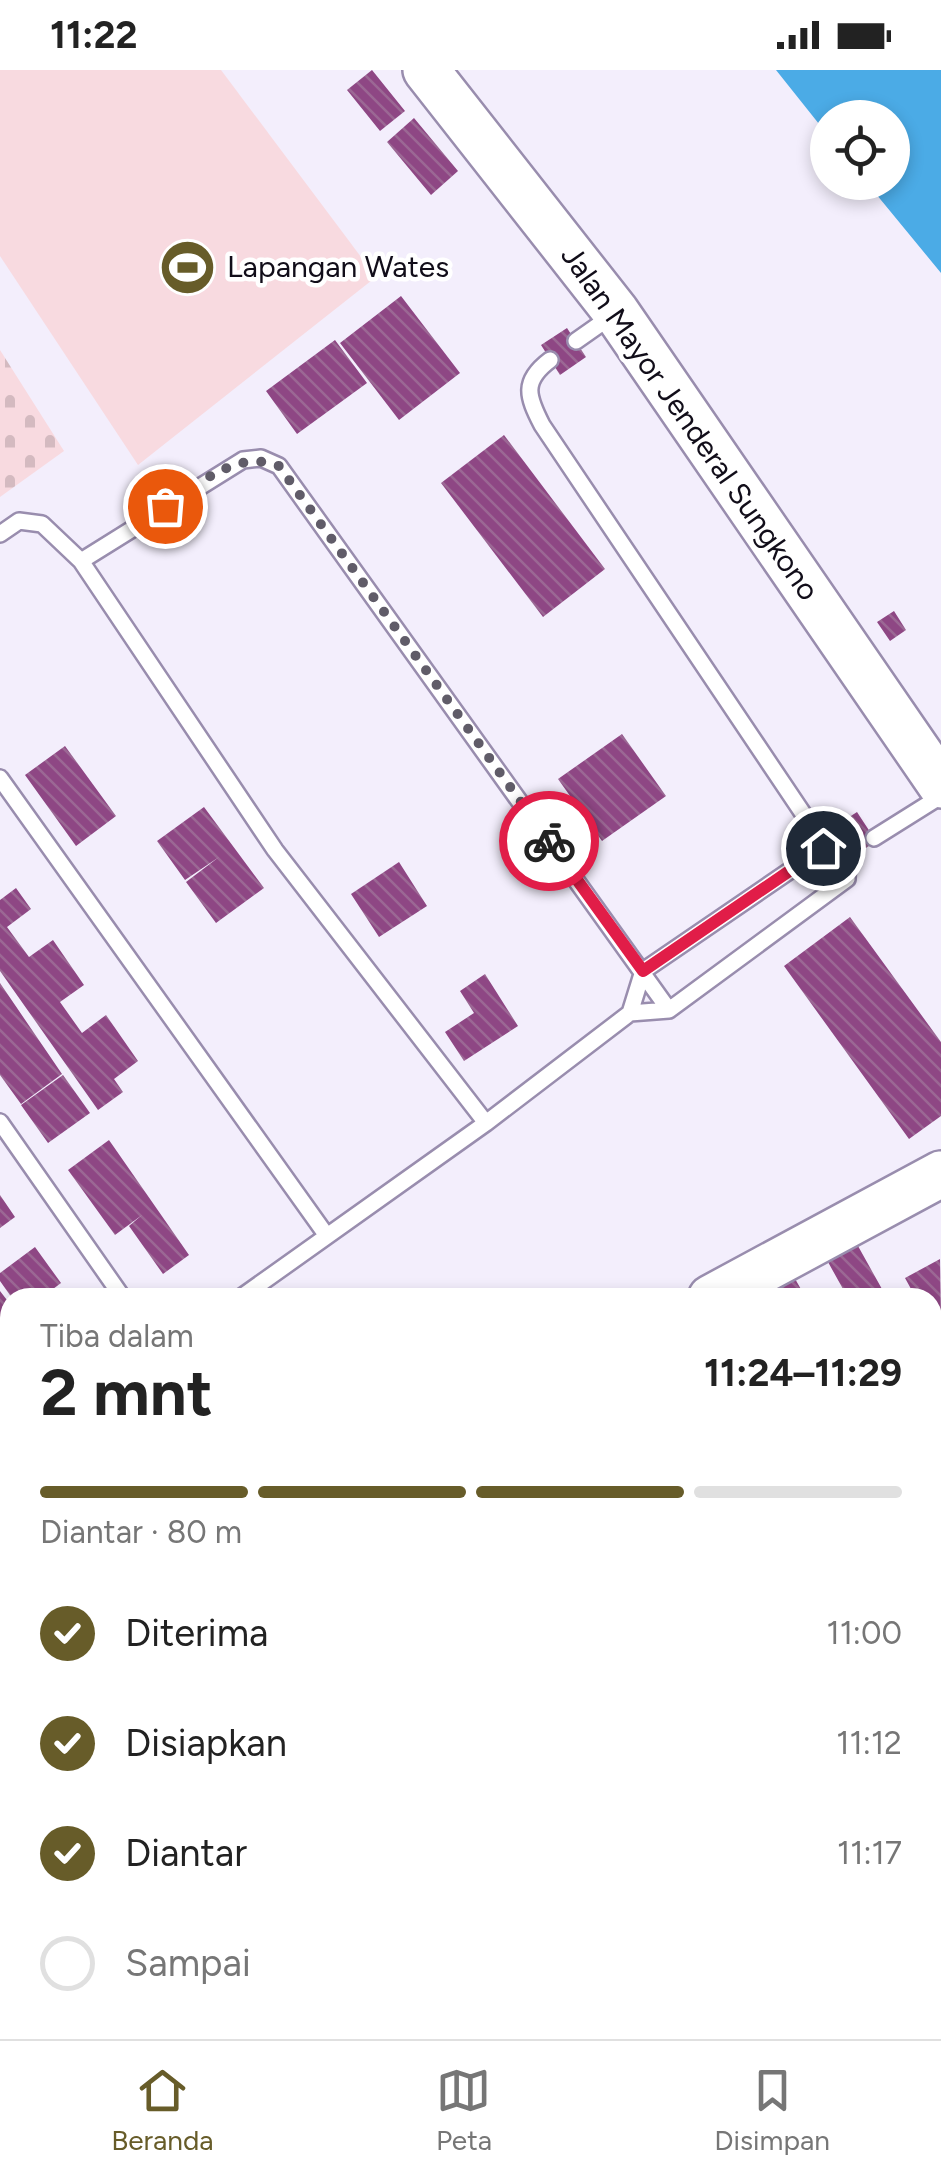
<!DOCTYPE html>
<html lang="id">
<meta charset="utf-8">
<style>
:root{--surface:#fff;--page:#f6f6f6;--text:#222;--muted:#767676;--line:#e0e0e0;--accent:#675c29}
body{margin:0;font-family:Figtree,sans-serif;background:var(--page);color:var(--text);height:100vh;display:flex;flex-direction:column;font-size:38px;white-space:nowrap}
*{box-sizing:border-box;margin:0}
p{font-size:32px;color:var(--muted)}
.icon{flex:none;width:55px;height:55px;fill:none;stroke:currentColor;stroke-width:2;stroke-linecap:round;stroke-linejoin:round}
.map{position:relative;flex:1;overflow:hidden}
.drawer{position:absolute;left:0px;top:1218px;width:942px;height:752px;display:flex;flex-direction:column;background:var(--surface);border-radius:30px 30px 0 0;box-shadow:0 5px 15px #0003}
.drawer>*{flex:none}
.buttons{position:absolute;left:810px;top:30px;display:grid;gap:20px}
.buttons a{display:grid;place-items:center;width:100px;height:100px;border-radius:50%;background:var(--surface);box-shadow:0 5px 15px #0003;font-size:50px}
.pin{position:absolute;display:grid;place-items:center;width:85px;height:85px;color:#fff;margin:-42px;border:5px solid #fff;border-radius:50%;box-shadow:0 2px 10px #0007}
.courier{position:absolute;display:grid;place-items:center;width:100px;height:100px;margin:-50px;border:8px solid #e11d48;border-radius:50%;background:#fff;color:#222;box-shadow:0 2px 12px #0007}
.overview em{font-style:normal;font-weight:700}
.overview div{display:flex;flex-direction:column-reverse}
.overview{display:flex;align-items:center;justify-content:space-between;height:170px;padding:0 40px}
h1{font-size:65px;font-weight:700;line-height:75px}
.bar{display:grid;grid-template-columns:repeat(4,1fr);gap:15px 10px;align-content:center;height:120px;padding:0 40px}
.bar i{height:12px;border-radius:8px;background:var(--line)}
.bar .selected{background:var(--accent)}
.bar p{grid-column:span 4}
ol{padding:0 40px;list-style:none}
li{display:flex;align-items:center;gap:30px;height:110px}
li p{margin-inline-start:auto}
li .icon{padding:10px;border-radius:50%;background:var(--accent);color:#fff;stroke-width:4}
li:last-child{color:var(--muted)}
li i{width:55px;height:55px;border:5px solid var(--line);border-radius:50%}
.status{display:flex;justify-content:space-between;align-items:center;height:70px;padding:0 50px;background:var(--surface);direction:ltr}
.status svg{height:28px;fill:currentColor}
.menu{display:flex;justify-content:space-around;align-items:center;height:140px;border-top:2px solid var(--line);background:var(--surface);font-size:28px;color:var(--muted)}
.menu a{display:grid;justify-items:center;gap:5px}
.menu .selected{color:var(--accent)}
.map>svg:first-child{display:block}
.cemetery{fill:url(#cemetery-stones)}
.park{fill:#f8dae0}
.water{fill:#4babe6}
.building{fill:url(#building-back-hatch)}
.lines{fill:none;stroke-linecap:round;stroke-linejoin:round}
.service-casing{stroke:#998dae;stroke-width:20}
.minor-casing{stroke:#998dae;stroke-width:38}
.secondary-casing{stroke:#998dae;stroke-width:50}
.service{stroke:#fff;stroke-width:15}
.minor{stroke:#fff;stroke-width:32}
.secondary{stroke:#fff;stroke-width:45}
.done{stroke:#605c68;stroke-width:10;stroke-dasharray:0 18}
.route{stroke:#e11d48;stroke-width:12}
.labels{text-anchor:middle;stroke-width:9;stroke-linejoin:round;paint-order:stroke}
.poi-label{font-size:30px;fill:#110d19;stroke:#fff;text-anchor:start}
.street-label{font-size:30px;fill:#110d19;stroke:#fff}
</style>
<div class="status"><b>11:22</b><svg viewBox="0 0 49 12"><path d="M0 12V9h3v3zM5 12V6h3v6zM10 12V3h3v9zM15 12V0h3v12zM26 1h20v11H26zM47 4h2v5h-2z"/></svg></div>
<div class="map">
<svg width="941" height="1969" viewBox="0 0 941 1969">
<defs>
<pattern id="cemetery-stones" width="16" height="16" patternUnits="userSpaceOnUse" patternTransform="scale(2.5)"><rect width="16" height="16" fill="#f8dae0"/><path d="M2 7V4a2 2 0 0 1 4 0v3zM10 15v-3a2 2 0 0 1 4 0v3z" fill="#d4bac0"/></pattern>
<pattern id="building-back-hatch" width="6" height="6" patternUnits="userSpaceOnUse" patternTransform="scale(2.5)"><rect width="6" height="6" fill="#8e4784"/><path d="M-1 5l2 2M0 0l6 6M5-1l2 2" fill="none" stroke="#9b6894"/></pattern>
</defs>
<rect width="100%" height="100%" fill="#f3eefc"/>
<path class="cemetery" d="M 0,280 L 64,381 L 0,427 Z"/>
<path class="park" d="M 0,0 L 221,0 L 376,207 L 138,395 L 0,186 Z"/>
<path class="water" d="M 776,0 L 941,0 L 941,203 L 867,113 L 892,112 L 892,48 L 828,48 L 827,64 Z"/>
<path class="building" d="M 372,0 L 405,41 L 380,61 L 347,20 Z
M 414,48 L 458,101 L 431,125 L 387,72 Z
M 401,226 L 460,303 L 399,350 L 340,273 Z
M 567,258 L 586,287 L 560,305 L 541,275 Z
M 335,270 L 367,313 L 297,364 L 266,321 Z
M 504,365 L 605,499 L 543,547 L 441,413 Z
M 894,541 L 906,560 L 890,571 L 877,552 Z
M 622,664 L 666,726 L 602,771 L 558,709 Z
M 65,676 L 116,746 L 76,776 L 25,705 Z
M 204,737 L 264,818 L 216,853 L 186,812 L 219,787 L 185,810 L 157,771 Z
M 857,742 L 876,771 L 853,787 L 834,757 Z
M 399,792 L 427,836 L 379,867 L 351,824 Z
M 16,818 L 31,839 L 7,857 L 29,887 L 53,870 L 84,915 L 60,932 L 82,963 L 106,945 L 138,991 L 114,1009 L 123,1022 L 98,1040 L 0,901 L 0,830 Z
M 850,847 L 941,972 L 941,1046 L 909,1069 L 784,896 Z
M 485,904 L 518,956 L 464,991 L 445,962 L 474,943 L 460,921 Z
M 0,913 L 62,1004 L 21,1034 L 0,1005 Z
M 63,1005 L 90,1043 L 48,1073 L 21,1035 Z
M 109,1070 L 189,1185 L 163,1204 L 129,1156 L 142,1145 L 115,1165 L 68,1100 Z
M 0,1125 L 15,1147 L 0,1158 Z
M 858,1176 L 887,1228 L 848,1228 L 828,1192 Z
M 35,1177 L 61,1213 L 41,1228 L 12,1228 L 0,1211 L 0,1203 Z
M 940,1189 L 941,1248 L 932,1253 L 932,1228 L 916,1228 L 905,1208 Z
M 794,1207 L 806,1228 L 759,1228 Z
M 0,1221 L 10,1234 L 10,1310 L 0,1317 Z
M 941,1401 L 941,1475 L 932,1458 L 932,1405 Z
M 0,1471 L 10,1497 L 10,1573 L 0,1547 Z
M 941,1542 L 941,1601 L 932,1582 L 932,1545 Z
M 10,1675 L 10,1745 L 2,1750 L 0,1681 Z
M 932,1707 L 941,1725 L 941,1747 L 932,1751 Z
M 941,1759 L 941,1831 L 932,1835 L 932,1764 Z
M 941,1833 L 941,1900 L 932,1905 L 932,1837 Z
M 10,1910 L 10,1944 L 3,1947 L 0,1915 Z
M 13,1960 L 68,1960 L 72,1968 L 17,1969 Z
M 135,1960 L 192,1960 L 177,1969 L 140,1969 Z
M 254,1960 L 332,1960 L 336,1966 L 260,1969 Z
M 594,1960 L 627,1960 L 637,1969 L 586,1969 Z
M 676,1960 L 706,1960 L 716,1969 L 677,1969 L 672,1964 Z
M 876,1960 L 915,1960 L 908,1965 L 911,1969 L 873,1969 L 870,1964 Z"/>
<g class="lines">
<defs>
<path id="service" d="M 576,271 L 613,245
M 550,290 C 522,311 527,326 542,355 L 847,809
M 0,464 L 19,451 L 42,454 L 81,491 L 275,780 L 486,1053
M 81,491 L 243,390 L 261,388 L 279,396 L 669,940
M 0,708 L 327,1166
M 874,768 L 941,726
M 630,943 L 643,901 L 823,778 L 832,780
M 0,1052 L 123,1228
M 240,1228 L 486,1053 L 630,943 L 669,940 L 847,809 L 848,785
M 0,1339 L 10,1354
M 0,1389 L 10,1382"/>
<path id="minor" d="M 932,1534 L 941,1529
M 932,1648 L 941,1661
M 0,1760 L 10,1777
M 552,1960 L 557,1969
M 212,1969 L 226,1960
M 804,1969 L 815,1960"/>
<path id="secondary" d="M 426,0 L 616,242 L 941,715
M 711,1228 L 941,1104
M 0,1632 L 10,1625"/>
</defs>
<use href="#service" class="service-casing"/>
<use href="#minor" class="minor-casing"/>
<use href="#secondary" class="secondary-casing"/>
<use href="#service" class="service"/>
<use href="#minor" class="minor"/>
<use href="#secondary" class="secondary"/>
</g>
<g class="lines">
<path class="done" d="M 165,436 C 200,414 237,379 279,396 L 549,771"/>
<path class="route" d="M 549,771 L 643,901 L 823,778"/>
</g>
<defs>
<symbol id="stadium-disc" viewBox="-11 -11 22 22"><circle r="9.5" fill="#675c29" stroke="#fff"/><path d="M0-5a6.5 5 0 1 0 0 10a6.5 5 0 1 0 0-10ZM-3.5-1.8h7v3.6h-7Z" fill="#fff"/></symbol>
</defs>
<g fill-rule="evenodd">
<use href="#stadium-disc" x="156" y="166" width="63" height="63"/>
</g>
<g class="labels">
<g class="poi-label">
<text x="227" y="207">Lapangan Wates</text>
</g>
<g class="street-label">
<text transform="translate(690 353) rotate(55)" y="10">Jalan Mayor Jenderal Sungkono</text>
</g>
</g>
</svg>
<div class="buttons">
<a><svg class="icon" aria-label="locate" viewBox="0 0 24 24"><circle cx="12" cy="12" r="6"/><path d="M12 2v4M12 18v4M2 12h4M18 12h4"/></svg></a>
</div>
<div class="pin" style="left:165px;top:436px;background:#ea580c"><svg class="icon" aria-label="bag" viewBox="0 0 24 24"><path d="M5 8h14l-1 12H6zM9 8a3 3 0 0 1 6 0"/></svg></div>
<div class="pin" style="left:823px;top:778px;background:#1f2937"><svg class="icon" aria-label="home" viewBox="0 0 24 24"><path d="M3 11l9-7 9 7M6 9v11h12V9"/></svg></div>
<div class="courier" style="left:549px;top:771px"><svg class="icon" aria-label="bike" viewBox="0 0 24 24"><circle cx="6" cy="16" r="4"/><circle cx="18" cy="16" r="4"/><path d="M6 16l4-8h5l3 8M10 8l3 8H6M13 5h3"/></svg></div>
<section class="drawer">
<div class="overview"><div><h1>2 mnt</h1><p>Tiba dalam</p></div><em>11:24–11:29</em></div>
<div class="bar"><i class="selected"></i><i class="selected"></i><i class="selected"></i><i></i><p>Diantar · 80 m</p></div>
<ol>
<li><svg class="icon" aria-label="check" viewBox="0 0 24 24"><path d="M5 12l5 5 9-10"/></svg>Diterima<p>11:00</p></li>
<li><svg class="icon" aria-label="check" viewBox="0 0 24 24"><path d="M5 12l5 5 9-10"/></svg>Disiapkan<p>11:12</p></li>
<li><svg class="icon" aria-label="check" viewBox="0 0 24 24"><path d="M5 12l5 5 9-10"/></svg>Diantar<p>11:17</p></li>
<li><i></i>Sampai</li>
</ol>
</section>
</div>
<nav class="menu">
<a class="selected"><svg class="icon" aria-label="home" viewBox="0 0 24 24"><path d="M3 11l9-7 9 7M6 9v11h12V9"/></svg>Beranda</a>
<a><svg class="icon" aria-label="map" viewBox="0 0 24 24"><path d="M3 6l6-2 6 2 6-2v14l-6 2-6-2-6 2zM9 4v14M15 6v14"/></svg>Peta</a>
<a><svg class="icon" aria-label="saved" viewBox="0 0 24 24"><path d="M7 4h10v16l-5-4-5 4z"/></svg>Disimpan</a>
</nav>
